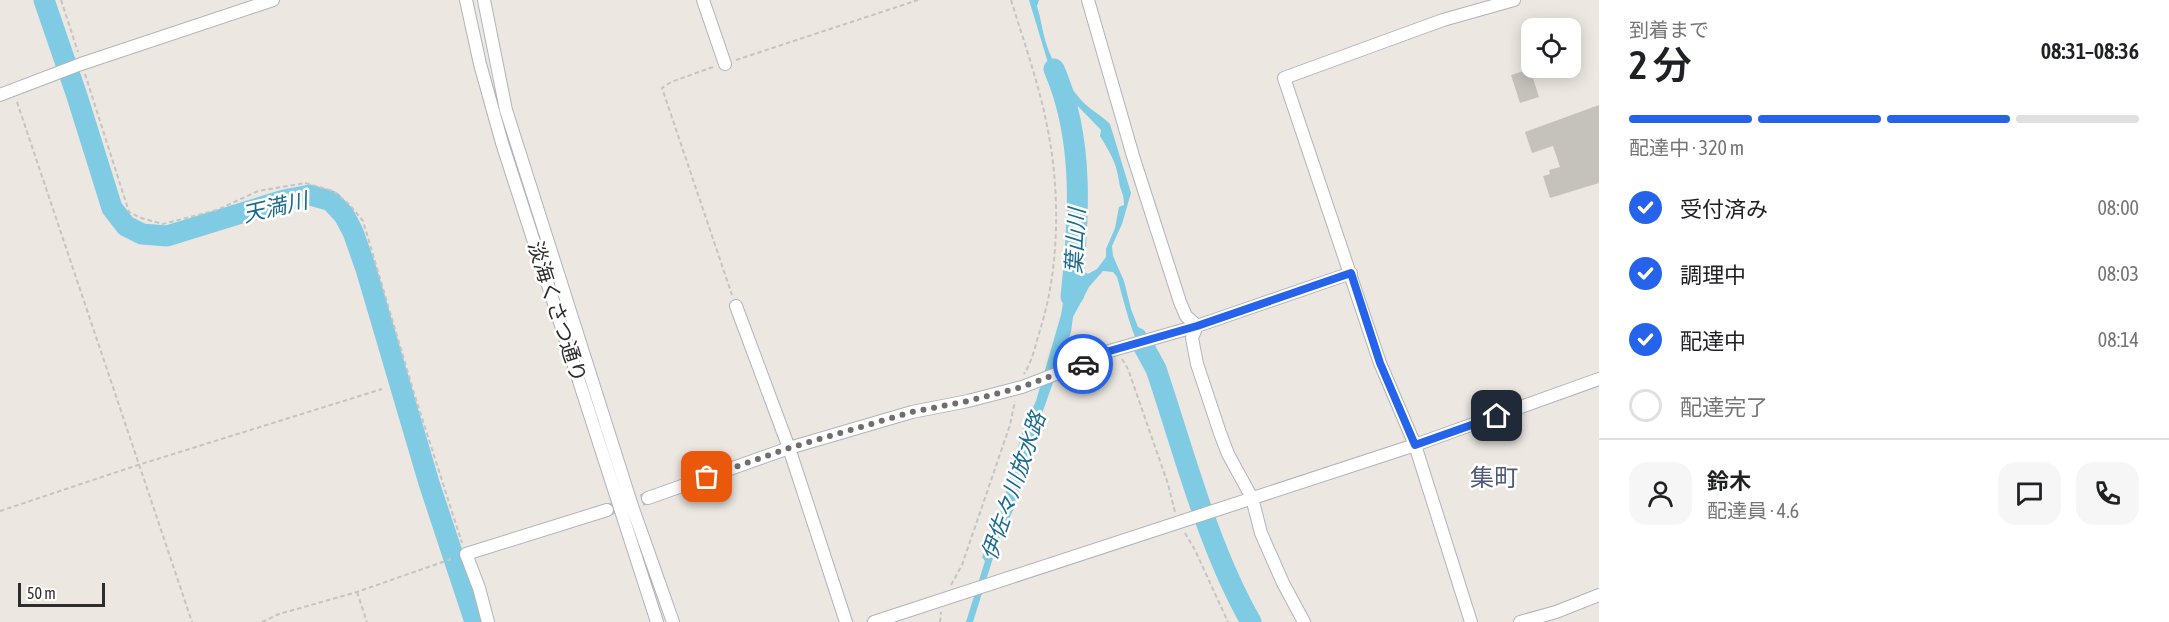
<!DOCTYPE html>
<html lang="ja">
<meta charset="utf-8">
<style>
:root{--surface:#fff;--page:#f6f6f6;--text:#202124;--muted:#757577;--line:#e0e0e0;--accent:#2563eb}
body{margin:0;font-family:"Asap Condensed","Noto Sans JP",sans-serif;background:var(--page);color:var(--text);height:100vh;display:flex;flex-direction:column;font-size:22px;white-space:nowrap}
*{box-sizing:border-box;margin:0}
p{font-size:20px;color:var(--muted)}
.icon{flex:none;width:33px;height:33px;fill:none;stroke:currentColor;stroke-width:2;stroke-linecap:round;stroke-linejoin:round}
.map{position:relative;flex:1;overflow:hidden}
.drawer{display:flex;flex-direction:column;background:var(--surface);width:570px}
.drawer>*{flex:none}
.fabs{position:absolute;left:1521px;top:18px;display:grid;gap:12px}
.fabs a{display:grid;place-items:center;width:60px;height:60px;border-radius:12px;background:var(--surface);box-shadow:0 3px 15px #0003;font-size:30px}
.scale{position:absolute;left:18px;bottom:15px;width:87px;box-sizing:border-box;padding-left:6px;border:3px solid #2d2d2d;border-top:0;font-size:16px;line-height:21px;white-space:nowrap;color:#2d2d2d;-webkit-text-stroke:4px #fff;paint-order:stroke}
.pin{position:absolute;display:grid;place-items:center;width:51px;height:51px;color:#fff;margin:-26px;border-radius:12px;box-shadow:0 3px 9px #0006}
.courier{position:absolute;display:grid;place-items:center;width:60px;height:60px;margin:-30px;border:4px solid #2563eb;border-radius:50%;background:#fff;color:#222;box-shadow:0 2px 8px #0007}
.head em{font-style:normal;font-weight:600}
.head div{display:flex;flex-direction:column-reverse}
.head{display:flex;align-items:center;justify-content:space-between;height:102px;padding:0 30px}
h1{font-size:39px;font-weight:600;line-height:45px}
.bar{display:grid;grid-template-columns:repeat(4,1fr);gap:9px 6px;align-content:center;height:72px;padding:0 30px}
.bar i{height:8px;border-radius:4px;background:var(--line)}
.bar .current{background:var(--accent)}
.bar p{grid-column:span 4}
.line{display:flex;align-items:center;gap:15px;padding:0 30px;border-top:2px solid var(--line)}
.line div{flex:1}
.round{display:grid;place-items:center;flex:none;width:63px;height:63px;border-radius:18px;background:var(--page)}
ol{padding:0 30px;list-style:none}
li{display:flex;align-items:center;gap:18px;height:66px}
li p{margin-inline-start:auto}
li .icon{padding:6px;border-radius:50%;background:var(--accent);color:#fff;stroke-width:4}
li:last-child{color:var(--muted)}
li i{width:33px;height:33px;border:3px solid var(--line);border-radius:50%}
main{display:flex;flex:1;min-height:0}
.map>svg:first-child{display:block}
.water{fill:#7fcbe3}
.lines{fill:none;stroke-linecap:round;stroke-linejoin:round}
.river{stroke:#7fcbe3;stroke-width:21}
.building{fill:#c5c2bc}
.minor-tunnel{stroke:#c6c2bd;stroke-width:12;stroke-dasharray:12 6;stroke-linecap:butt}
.minor-casing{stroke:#b1b3bb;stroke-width:14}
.path{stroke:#c4c4c4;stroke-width:2;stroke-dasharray:4.5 3;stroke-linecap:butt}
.minor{stroke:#fff;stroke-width:12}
.done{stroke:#706e6c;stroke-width:6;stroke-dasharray:0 10.8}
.route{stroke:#2563eb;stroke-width:8}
.labels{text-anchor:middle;stroke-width:5;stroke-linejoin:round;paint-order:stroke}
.street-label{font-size:21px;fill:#2d2d2d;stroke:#fff}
.water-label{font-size:22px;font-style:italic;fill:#1c6c91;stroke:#fff}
.quarter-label{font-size:24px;fill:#515979;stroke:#fff}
</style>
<main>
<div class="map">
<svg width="1599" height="622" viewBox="0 0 1599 622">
<rect width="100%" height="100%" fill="#ece7e1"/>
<path class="water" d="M 1029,0 L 1039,0 L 1037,6 C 1041,18 1042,31 1046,43 C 1052,64 1067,83 1081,100 C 1089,109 1101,115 1110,124 L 1131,193 L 1122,224 L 1112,246 L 1113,256 L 1124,281 L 1131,309 L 1138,327 L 1144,330 L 1153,344 L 1156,364 L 1161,373 C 1137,364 1124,300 1117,277 L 1113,272 L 1103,271 L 1089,287 L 1073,317 L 1071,332 L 1039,422 L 1015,506 L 1001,536 L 989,551 L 993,558 L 973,622 L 966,622 L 985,561 L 982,557 L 997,524 L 1023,429 L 1036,401 L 1061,315 L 1068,273 L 1083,271 L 1088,274 L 1097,269 L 1106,257 L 1106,249 L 1115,228 L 1119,207 L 1124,205 C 1124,192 1120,191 1119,181 C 1116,161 1110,153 1100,136 L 1101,130 L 1067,95 L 1056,89 Z"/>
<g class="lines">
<path class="river" d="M 44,0 L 77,96 L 112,208 L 126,226 L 142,234 L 167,236 L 284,200 L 310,195 L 331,201 L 344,215 L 353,232 L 366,269 L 429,483 L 475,622
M 1054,69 C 1085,140 1079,221 1071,297 L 1074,294
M 1144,347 L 1156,369 C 1184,452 1208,547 1251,622"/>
</g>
<path class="building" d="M 1530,69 L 1539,97 L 1520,103 L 1511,75 Z
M 1599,105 L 1599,183 L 1550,198 L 1543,176 L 1550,174 L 1549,170 L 1560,167 L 1553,146 L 1532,153 L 1525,132 Z"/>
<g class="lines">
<path class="minor-tunnel" d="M 607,510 L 648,498"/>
<defs>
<path id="minor" d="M 466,0 L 480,64 L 502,143 L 657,622
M 484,0 L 506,110 L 632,506 L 673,622
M 703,0 L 725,64
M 1088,0 L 1133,156 L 1180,302 L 1186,316 L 1197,326
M 0,95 L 81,64 L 273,0
M 736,306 L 789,448 L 846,622
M 1197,326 L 1192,338 L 1197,364 L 1220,433 L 1228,454 L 1252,498 L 1261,533 L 1283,583 L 1304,622
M 648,498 L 789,448 L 912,412 L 968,401 L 1022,387 L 1082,364 L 1099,354 L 1197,326 L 1351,273
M 488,622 L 479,588 L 466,554 L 607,510
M 874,622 L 1415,445 L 1599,379
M 1471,622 L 1415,445 L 1380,363 L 1284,78 L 1443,20 L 1514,0
M 1520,622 L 1556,612 L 1599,595"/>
</defs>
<use href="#minor" class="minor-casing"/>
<path class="path" d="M 61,0 L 78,52
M 1011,0 C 1025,45 1041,90 1049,136 C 1060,197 1059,268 1041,327 C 1036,342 1033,360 1024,374
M 736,60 L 918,0
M 713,67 L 671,82 L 662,88 L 732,295
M 85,74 L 129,212 L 141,218 L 163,224 L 217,210 L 258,191 L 305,183 L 333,191 L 349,204 L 363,221 L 414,393 L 462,543
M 17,102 L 192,622
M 1122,359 L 1128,369 L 1168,484 L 1175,512
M 0,511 L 138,465 L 382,389
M 1185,533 L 1195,550 L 1228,622
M 951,585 L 962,565 L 1010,425 L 1015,401
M 357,592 L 367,622
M 262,622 L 279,614 L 357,592 L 454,558
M 940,622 L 941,612"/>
<use href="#minor" class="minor"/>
</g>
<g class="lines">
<path class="done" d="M 707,477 L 789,448 L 912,412 L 968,401 L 1022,387 L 1083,364"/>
<path class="route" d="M 1083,364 L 1099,354 L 1197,326 L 1351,273 L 1380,363 L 1415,445 L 1497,416"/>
</g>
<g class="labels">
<g class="street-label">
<text transform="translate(557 312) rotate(72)" y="7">淡海くさつ通り</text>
</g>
<g class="water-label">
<text transform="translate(275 207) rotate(-13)" y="8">天満川</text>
<text transform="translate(1075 241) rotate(-87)" y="8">葉山川</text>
<text transform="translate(1013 486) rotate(-71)" y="8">伊佐々川放水路</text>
</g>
<g class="quarter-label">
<text x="1494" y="486">集町</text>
</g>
</g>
</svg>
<div class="fabs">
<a><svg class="icon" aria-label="locate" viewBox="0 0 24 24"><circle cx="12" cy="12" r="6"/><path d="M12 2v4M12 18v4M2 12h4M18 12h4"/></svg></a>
</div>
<div class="scale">50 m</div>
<div class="pin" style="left:707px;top:477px;background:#ea580c"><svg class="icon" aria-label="bag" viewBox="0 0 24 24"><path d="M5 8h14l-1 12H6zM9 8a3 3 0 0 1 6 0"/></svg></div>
<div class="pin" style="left:1497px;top:416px;background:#1f2937"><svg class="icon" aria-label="home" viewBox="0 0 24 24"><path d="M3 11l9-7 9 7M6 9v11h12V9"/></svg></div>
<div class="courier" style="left:1083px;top:364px"><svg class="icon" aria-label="car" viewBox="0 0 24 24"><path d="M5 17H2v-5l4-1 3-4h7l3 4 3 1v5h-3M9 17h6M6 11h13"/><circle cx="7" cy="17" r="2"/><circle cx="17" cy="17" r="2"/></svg></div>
</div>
<section class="drawer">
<div class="head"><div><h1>2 分</h1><p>到着まで</p></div><em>08:31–08:36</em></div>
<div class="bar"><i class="current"></i><i class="current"></i><i class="current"></i><i></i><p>配達中 · 320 m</p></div>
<ol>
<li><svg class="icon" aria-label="check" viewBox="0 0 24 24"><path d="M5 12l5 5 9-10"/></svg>受付済み<p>08:00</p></li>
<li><svg class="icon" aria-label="check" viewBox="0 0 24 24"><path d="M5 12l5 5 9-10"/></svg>調理中<p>08:03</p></li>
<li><svg class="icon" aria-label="check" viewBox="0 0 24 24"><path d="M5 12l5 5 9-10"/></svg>配達中<p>08:14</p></li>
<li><i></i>配達完了</li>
</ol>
<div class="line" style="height:108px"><a class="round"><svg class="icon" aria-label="person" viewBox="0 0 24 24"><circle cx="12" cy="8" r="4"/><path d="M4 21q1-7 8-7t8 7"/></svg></a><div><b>鈴木</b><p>配達員 · 4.6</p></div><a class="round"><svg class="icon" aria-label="chat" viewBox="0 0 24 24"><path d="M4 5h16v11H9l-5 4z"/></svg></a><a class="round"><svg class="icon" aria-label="phone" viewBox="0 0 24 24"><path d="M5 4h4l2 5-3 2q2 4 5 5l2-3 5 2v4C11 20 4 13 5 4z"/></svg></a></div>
</section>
</main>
